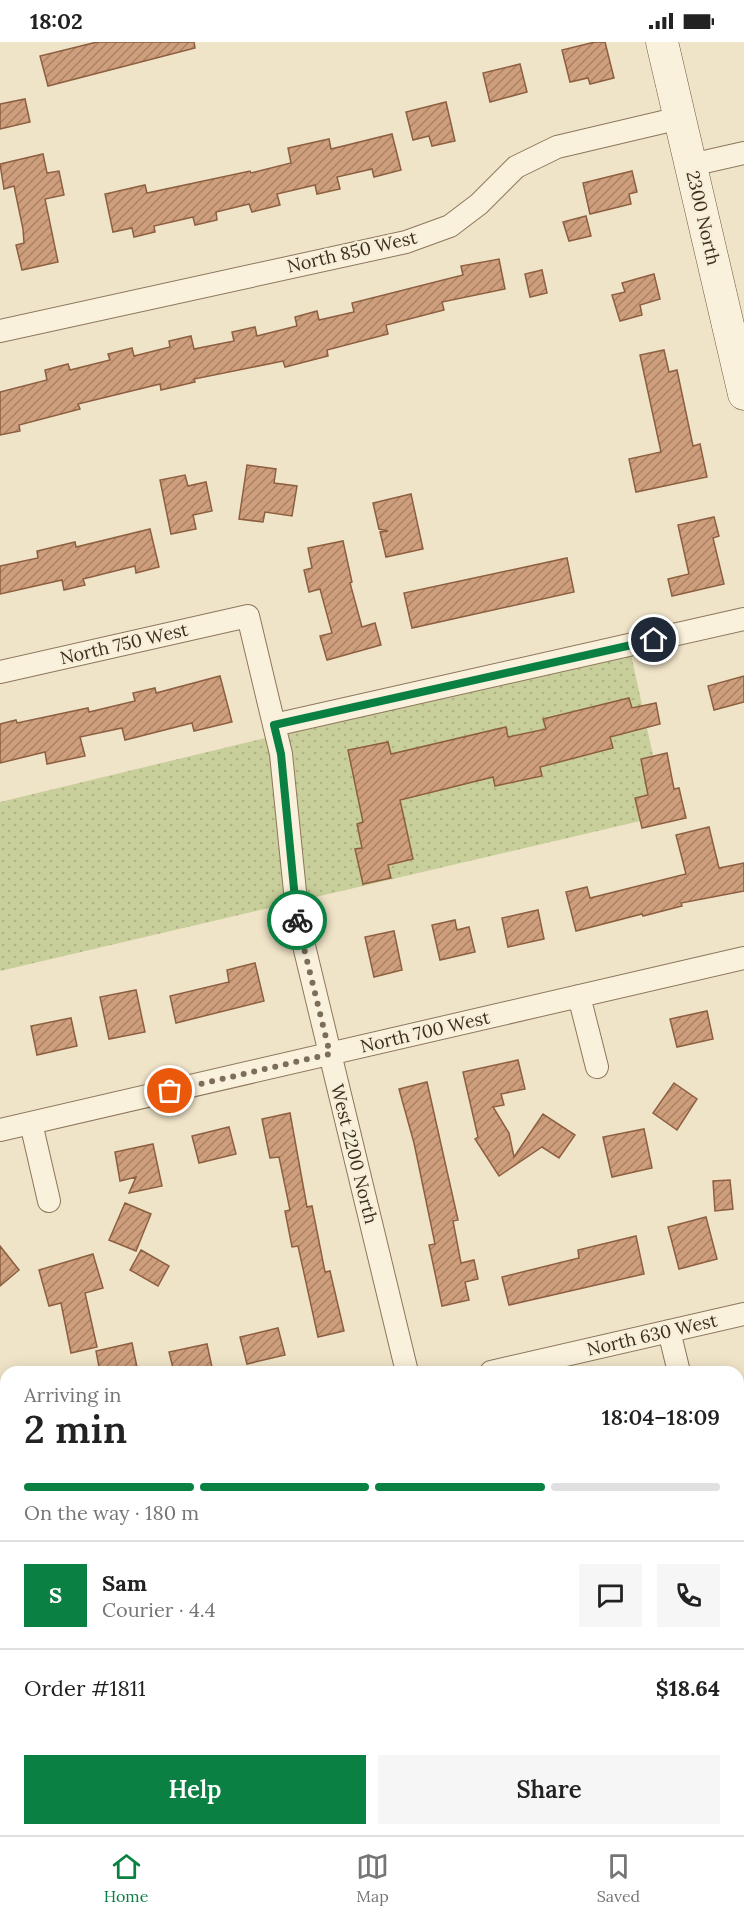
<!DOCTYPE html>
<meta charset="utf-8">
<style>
:root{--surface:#fff;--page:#f6f6f6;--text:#222;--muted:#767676;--line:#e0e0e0;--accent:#0b8043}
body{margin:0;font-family:Lora,serif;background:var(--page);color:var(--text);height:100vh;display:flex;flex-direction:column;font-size:22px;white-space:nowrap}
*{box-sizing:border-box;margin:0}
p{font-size:20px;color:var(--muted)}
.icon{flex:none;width:33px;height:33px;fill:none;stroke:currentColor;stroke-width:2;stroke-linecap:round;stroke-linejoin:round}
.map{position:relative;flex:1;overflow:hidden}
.details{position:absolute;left:0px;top:1324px;width:744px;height:470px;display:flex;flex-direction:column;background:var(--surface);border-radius:18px 18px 0 0;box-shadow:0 3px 15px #0003}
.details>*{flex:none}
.pin{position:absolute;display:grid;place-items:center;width:51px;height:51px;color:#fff;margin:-26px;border:3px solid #fff;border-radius:50%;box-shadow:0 2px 6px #0007}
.courier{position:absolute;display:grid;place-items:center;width:60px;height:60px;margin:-30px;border:4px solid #0b8043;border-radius:50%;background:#fff;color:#222;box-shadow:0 2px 8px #0007}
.headline em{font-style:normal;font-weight:600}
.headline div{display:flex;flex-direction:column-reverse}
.headline{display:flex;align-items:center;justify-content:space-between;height:102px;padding:0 24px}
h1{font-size:39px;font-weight:600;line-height:45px}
.bar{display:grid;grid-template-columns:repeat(4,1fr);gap:9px 6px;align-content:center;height:72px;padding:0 24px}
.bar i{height:8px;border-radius:4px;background:var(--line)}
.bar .current{background:var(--accent)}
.bar p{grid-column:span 4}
.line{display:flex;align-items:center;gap:15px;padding:0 24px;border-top:2px solid var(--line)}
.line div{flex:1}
.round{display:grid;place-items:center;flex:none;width:63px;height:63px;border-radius:0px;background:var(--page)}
.primary-button{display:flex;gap:12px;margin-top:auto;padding:12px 24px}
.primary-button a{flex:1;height:69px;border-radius:0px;background:var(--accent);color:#fff;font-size:24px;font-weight:600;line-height:69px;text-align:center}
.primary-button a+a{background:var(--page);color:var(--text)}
.status{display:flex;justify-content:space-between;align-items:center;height:42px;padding:0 30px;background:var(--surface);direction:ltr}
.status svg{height:16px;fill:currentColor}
.menu{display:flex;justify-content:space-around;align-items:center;height:84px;border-top:2px solid var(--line);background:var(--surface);font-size:16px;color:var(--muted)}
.menu a{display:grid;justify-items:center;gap:3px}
.menu .current{color:var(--accent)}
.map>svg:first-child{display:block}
.grass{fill:url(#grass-dots)}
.building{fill:url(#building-hatch);stroke:#8d5f41;stroke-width:1.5}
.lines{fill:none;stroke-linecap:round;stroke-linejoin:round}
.street-casing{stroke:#8d765c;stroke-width:24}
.secondary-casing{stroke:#6f573f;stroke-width:33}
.street{stroke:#faf1dc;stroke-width:22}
.secondary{stroke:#faf1dc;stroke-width:32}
.done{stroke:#7c6e5b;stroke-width:6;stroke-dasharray:0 10.8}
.route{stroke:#0b8043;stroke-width:8}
.labels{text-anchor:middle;stroke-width:4.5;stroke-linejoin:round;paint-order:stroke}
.street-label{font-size:18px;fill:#3d2e20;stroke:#f7eed8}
</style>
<div class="status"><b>18:02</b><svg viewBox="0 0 49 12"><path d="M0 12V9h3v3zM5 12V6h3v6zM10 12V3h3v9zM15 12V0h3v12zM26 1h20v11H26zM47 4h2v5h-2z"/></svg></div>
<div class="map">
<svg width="744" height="1793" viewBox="0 0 744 1793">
<defs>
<pattern id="grass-dots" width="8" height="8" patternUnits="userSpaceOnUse" patternTransform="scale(1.5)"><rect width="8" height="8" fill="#c9cf9b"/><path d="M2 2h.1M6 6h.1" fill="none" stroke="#aeb285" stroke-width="1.8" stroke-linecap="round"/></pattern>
<pattern id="building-hatch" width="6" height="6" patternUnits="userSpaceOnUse" patternTransform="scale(1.5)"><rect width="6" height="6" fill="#cf9f7d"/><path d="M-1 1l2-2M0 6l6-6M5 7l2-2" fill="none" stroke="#a98266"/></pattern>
</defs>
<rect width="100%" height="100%" fill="#f0e4c8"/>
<path class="grass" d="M 630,608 L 666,773 L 0,929 L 0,760 Z
M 744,1582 L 744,1791 L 735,1793 L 188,1793 L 187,1788 L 738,1788 L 738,1583 Z"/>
<path class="building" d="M 97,0 L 194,0 L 195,6 L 48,44 L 40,14 Z
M 595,0 L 605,0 L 614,36 L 590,42 L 588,36 L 570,40 L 562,8 Z
M 520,22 L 527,50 L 490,60 L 483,31 Z
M 25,57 L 30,80 L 0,87 L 0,62 Z
M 446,60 L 455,99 L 432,104 L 429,94 L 413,98 L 406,70 Z
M 392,92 L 401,128 L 374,135 L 372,127 L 337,135 L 340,147 L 317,152 L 315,143 L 277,152 L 280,163 L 252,170 L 249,162 L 216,170 L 217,178 L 195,183 L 193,175 L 154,184 L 155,190 L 134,195 L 132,186 L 113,190 L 105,152 L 145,143 L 147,151 L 250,129 L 251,131 L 291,121 L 288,106 L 329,97 L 331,107 Z
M 43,112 L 47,131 L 59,129 L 64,153 L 45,157 L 58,220 L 22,228 L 16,203 L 24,201 L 23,187 L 14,144 L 4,147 L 0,122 Z
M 632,129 L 637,150 L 629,152 L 631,162 L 590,172 L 583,141 Z
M 586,174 L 591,194 L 569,199 L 563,180 Z
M 499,217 L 505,247 L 442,260 L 444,268 L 386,283 L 388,292 L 327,308 L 328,314 L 285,325 L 283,319 L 194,337 L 195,340 L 161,348 L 160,342 L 78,362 L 80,367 L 19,383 L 20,389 L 0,393 L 0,350 L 47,338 L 45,328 L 68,322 L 70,328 L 110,318 L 108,312 L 132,306 L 134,314 L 170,305 L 169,299 L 191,294 L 194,307 L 234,299 L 232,290 L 255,285 L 257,294 L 297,284 L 295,275 L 317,269 L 319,278 L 354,270 L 352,261 L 463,233 L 461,224 Z
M 542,228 L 547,251 L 530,255 L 525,232 Z
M 654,232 L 660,257 L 640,263 L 642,273 L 620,279 L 612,253 L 625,250 L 622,241 Z
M 664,308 L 669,330 L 677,328 L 693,404 L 700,402 L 707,435 L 636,450 L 629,417 L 661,410 L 640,313 Z
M 247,423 L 276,427 L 274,441 L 297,444 L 292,474 L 265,470 L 263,480 L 239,477 Z
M 185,433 L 188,444 L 206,440 L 212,469 L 193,473 L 196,487 L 171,492 L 160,438 Z
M 411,452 L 423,507 L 386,515 L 380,490 L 388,489 L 379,487 L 373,461 Z
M 714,475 L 719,494 L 713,496 L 724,542 L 672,554 L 668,537 L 689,532 L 678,483 Z
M 150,487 L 159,525 L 136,531 L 135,524 L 83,537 L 85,543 L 64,548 L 62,538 L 0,552 L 0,524 L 38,516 L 37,509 L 75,500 L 76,505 Z
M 343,499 L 352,540 L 350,541 L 362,585 L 375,581 L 381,603 L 327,618 L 320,594 L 332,591 L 320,547 L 309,550 L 304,528 L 312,526 L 308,506 Z
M 567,516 L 574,550 L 412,586 L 404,551 Z
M 220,634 L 232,680 L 194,689 L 192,681 L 125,698 L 122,686 L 80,695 L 85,714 L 47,722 L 45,710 L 0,721 L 0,682 L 16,678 L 17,681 L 88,666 L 89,670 L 135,659 L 133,651 L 155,646 L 156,651 Z
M 744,634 L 744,660 L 714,668 L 708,644 Z
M 629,656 L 632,666 L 656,661 L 660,682 L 610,695 L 613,706 L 540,725 L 542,734 L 495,744 L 493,735 L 400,758 L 413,817 L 388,823 L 391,836 L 363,842 L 355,807 L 362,806 L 357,782 L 363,780 L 348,708 L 388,700 L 391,712 L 506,685 L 508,695 L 546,687 L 543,677 Z
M 667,711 L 674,747 L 679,746 L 686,776 L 642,786 L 635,756 L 648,753 L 641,717 Z
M 709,785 L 719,826 L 744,821 L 744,849 L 681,861 L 682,864 L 643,874 L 642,872 L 576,889 L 566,850 L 587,845 L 590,856 L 686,832 L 676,793 Z
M 538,868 L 544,897 L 508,905 L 502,876 Z
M 455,878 L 457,888 L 469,885 L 475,910 L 440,918 L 432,883 Z
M 394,889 L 402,928 L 374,935 L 365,895 Z
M 255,921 L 264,959 L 176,981 L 170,954 L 229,940 L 227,928 Z
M 136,948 L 145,990 L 109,997 L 100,955 Z
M 707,969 L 713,997 L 677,1005 L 670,977 Z
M 71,976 L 77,1004 L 37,1013 L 31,984 Z
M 518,1018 L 525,1047 L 501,1052 L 504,1063 L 493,1065 L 509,1091 L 514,1115 L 543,1072 L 575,1093 L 559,1116 L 542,1105 L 499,1134 L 475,1097 L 478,1095 L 463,1030 Z
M 427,1040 L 458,1178 L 453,1179 L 461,1221 L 474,1218 L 478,1237 L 465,1240 L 469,1258 L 442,1264 L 429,1203 L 435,1202 L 414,1101 L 399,1047 Z
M 674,1041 L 697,1057 L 677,1088 L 653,1071 Z
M 290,1071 L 307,1165 L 312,1164 L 325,1230 L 330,1229 L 344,1289 L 318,1295 L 298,1204 L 292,1205 L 285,1169 L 290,1168 L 279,1115 L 270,1116 L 262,1077 Z
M 229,1085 L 236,1112 L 199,1121 L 192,1094 Z
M 644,1087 L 652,1126 L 612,1135 L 603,1095 Z
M 153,1102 L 162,1144 L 129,1151 L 136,1135 L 120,1139 L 115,1110 Z
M 730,1138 L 733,1167 L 715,1169 L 713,1139 Z
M 125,1161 L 151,1172 L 136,1209 L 109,1198 Z
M 706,1175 L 717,1217 L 679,1227 L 668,1185 Z
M 636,1194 L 644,1232 L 509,1263 L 502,1235 L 579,1216 L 578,1208 Z
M 0,1204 L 19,1228 L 0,1244 Z
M 141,1208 L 169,1224 L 158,1244 L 130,1228 Z
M 93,1212 L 103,1246 L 85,1251 L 97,1305 L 71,1311 L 61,1261 L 49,1264 L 39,1228 Z
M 278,1286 L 285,1313 L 247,1322 L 240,1295 Z
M 132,1301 L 138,1330 L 100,1330 L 96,1309 Z
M 207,1302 L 213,1330 L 174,1330 L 169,1310 Z"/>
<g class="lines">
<defs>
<path id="street" d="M 691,123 L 744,111
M 0,289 L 406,200 L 450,184 L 479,162 L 516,125 L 557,105 L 680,76
M 0,630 L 248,574 L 281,712 L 298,879 L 407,1330
M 274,683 L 744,577
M 579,954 L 597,1025
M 31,1081 L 49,1159
M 0,1088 L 744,916
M 669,1289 L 679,1330
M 491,1330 L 744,1272
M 0,1443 L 6,1442
M 294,1793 L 296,1788"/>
<path id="secondary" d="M 662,0 L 744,352"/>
</defs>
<use href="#street" class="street-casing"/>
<use href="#secondary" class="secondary-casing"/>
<use href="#street" class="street"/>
<use href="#secondary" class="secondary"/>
</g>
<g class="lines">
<path class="done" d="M 170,1049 L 330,1012 L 297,878"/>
<path class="route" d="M 297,878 L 281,712 L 274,683 L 654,598"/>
</g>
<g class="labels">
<g class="street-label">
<text transform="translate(703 176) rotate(77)" y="6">2300 North</text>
<text transform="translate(352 210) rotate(-13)" y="6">North 850 West</text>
<text transform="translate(124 602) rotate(-13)" y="6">North 750 West</text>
<text transform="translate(425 990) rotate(-13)" y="6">North 700 West</text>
<text transform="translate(354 1112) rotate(76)" y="6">West 2200 North</text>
<text transform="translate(652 1293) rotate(-13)" y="6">North 630 West</text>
</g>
</g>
</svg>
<div class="pin" style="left:170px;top:1049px;background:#ea580c"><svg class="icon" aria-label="bag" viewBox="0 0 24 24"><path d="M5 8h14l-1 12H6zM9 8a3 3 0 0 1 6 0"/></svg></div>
<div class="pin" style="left:654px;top:598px;background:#1f2937"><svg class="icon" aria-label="home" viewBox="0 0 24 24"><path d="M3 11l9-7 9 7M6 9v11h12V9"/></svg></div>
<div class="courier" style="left:297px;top:878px"><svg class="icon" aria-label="bike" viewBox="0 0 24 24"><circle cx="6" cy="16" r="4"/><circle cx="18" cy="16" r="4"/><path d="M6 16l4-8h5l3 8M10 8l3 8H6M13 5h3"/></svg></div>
<section class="details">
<div class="headline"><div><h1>2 min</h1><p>Arriving in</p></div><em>18:04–18:09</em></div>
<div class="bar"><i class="current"></i><i class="current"></i><i class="current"></i><i></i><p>On the way · 180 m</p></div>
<div class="line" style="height:108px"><b class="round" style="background:var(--accent);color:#fff">S</b><div><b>Sam</b><p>Courier · 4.4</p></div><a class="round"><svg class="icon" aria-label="chat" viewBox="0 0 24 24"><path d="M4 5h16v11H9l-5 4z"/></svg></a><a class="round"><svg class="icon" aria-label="phone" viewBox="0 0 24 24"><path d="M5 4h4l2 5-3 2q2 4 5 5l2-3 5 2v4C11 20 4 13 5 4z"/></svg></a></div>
<div class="line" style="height:78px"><div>Order #1811</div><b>$18.64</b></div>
<div class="primary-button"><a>Help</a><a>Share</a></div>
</section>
</div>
<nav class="menu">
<a class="current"><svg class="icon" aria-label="home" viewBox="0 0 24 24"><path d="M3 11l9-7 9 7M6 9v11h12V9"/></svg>Home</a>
<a><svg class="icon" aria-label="map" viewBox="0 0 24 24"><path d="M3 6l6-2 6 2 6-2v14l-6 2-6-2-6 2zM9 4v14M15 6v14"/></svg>Map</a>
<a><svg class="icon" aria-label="saved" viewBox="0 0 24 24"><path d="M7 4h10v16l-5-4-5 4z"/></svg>Saved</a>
</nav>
